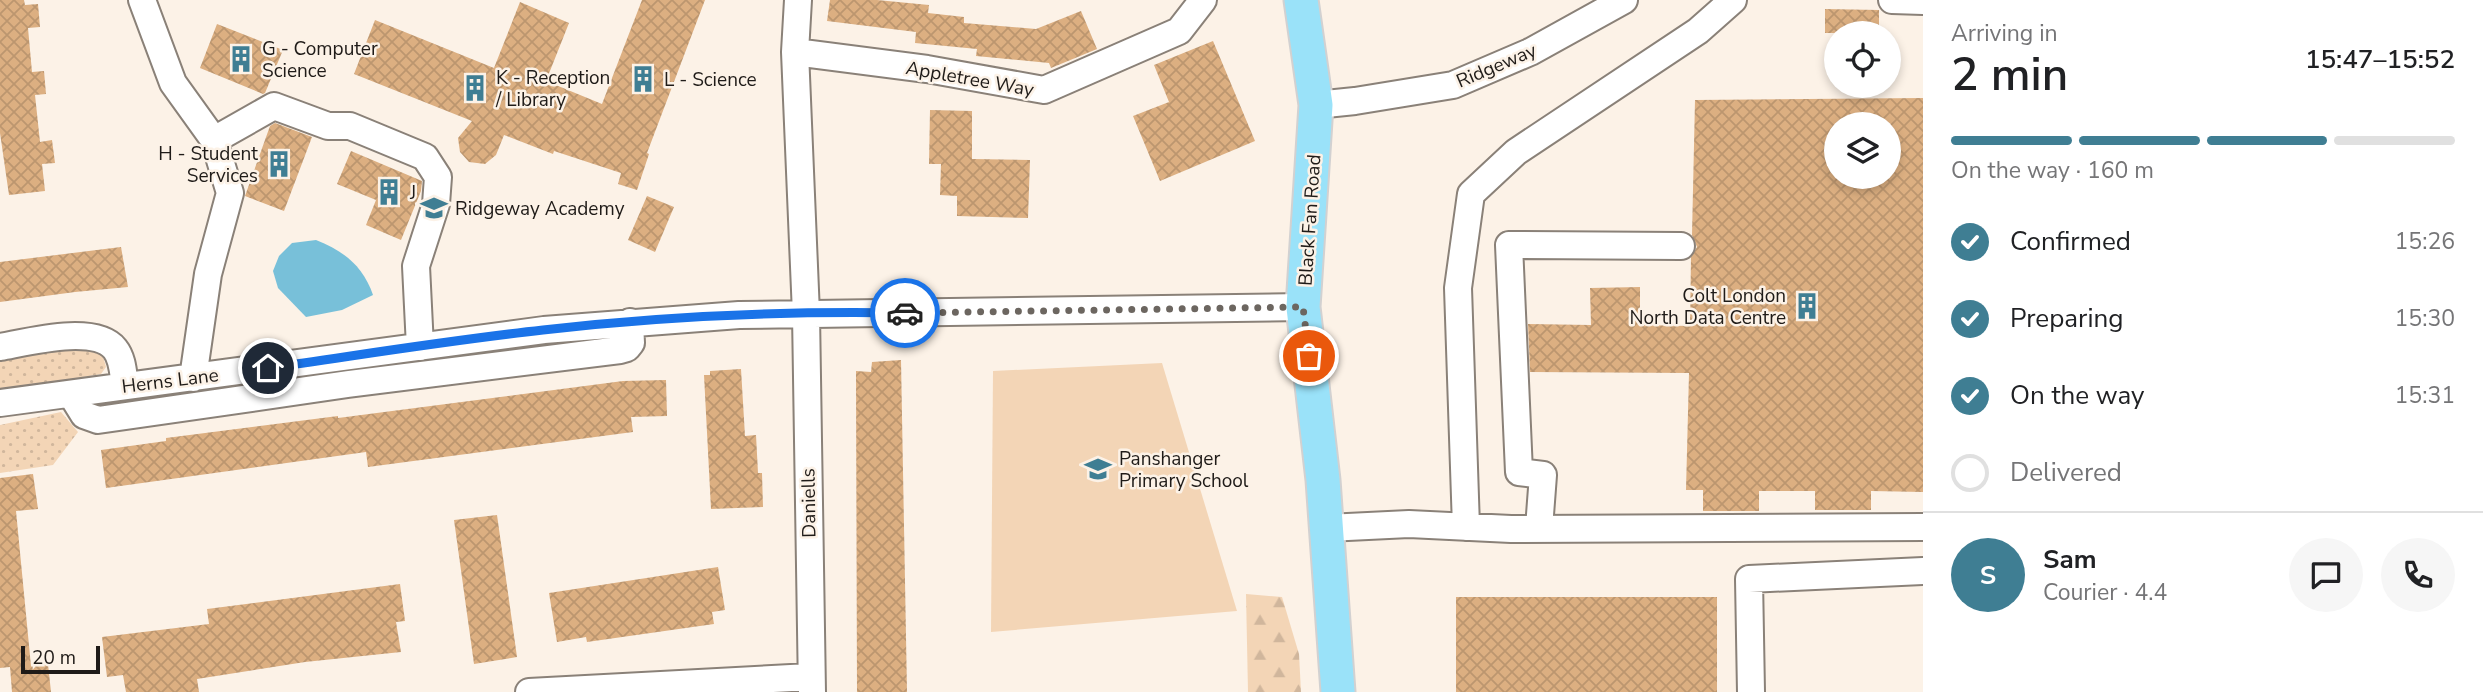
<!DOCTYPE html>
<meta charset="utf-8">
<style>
:root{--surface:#fff;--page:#f6f6f6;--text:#202124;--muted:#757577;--line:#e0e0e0;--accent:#3f7e93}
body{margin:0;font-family:"Nunito Sans",sans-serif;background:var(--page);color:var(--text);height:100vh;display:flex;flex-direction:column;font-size:26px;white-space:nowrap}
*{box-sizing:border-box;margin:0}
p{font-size:23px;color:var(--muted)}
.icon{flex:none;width:38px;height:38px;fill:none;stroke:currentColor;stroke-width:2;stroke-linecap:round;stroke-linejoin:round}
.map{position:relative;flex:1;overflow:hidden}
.sheet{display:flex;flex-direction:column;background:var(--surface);width:560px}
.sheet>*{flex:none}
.controls{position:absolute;left:1824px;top:21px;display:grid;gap:14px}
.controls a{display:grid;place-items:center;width:77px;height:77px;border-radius:50%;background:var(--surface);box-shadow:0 4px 10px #0003;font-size:35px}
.scale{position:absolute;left:21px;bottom:18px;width:79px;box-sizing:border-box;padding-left:7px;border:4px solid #1f1b18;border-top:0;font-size:19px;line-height:24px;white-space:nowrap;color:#1f1b18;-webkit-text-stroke:5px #fcf2e7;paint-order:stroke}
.pin{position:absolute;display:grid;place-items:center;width:60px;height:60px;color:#fff;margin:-30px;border:4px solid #fff;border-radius:50%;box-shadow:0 2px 7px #0007}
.courier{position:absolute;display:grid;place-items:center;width:70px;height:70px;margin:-35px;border:5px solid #1a73e8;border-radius:50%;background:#fff;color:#222;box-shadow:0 2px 9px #0007}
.headline em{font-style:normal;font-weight:600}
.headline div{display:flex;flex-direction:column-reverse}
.headline{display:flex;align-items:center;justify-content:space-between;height:119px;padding:0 28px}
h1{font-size:46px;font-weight:600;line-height:52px}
.bar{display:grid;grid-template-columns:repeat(4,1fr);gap:10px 7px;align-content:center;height:84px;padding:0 28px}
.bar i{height:9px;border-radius:5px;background:var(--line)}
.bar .active{background:var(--accent)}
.bar p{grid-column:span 4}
.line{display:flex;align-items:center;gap:18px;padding:0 28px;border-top:2px solid var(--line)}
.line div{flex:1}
.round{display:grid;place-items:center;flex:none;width:74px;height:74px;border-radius:37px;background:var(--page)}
ol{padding:0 28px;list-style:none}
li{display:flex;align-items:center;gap:21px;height:77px}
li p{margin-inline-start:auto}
li .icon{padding:7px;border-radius:50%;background:var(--accent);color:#fff;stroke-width:4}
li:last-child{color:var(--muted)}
li i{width:38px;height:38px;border:4px solid var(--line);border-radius:50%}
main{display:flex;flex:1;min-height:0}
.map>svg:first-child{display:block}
.grass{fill:url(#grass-dots)}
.forest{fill:url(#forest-firs)}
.green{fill:#f3d5b6}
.water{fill:#78c0d9}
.building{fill:url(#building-cross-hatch);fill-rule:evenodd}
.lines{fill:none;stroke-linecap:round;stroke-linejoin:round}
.minor-casing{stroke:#8a8178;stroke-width:30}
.major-casing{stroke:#d2d1d1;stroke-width:37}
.minor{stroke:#fff;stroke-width:26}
.major{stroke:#9ae2f9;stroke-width:33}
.done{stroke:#6c6660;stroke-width:7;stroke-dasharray:0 12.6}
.route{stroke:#1a73e8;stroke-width:9}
.labels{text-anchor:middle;stroke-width:5;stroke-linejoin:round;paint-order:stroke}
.poi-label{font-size:19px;fill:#1f1b18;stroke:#fcf2e7;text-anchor:start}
.street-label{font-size:19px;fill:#1f1b18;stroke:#fcf2e7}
</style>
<main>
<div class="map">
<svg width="1923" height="692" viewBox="0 0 1923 692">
<defs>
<pattern id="grass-dots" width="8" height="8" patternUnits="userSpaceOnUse" patternTransform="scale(1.75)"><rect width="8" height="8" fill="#f3d5b6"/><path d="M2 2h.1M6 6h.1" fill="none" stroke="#d0b69c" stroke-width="1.8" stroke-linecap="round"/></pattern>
<pattern id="forest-firs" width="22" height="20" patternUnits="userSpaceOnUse" patternTransform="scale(1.75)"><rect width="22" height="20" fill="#f3d5b6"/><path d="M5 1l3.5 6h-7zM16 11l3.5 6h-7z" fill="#d0b69c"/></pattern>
<pattern id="building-cross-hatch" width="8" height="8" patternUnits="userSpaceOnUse" patternTransform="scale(1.75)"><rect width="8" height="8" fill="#dcaf81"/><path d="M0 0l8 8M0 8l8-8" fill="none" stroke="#bc966f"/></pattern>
</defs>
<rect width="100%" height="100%" fill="#fcf2e7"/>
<path class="grass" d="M 89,346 L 103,356 L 106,367 L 101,374 L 0,392 L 0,356 Z
M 61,412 L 78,432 L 53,465 L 0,473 L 0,425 Z"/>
<path class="forest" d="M 1246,594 L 1282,597 L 1299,654 L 1301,692 L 1248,692 Z"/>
<path class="green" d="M 1162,363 L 1237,611 L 991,632 L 993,371 Z"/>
<path class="water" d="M 316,240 C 344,251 363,266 373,295 L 342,310 L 306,317 L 278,288 L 273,271 L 279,256 L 292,243 Z"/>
<path class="building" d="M 0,0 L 24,0 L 25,5 L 38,4 L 40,27 L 28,28 L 32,72 L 44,71 L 46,94 L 35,95 L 40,142 L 52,140 L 55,163 L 42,164 L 45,191 L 9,195 L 0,133 Z
M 642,0 L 705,0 L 647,153 L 649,154 L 637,190 L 618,184 L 621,173 L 554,151 L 553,154 L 504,135 L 496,155 L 485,164 L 469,162 L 460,152 L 458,138 L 472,121 L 354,74 L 375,20 L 494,68 L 520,2 L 569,23 L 546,81 L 602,104 Z
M 830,0 L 877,0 L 929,5 L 928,13 L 964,17 L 964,23 L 1036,29 L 1081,11 L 1097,49 L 1051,68 L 1049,63 L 976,56 L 977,49 L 915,43 L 916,32 L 827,21 Z
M 1825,9 L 1879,10 L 1879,33 L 1825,33 Z
M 217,24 L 283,50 L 265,93 L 263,94 L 200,68 Z
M 1213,41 L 1255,141 L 1160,181 L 1133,116 L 1169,102 L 1154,65 Z
M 1923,98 L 1923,492 L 1871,491 L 1871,510 L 1815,510 L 1815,491 L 1759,491 L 1759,511 L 1703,511 L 1703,490 L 1686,490 L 1689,373 L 1530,372 L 1528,324 L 1591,325 L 1590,288 L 1640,287 L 1640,325 L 1690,326 L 1691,257 L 1697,247 L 1692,235 L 1695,100 ZM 1836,124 L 1888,124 L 1888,177 L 1836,177 Z
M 930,110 L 972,111 L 972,159 L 1030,160 L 1028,218 L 957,216 L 957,196 L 940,195 L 941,164 L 929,164 Z
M 275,123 L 312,137 L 284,211 L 245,196 L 270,126 Z
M 351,151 L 422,181 L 421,191 L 401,240 L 366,225 L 376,200 L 337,184 Z
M 647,196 L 674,207 L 655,252 L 628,240 Z
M 121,247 L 128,287 L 75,292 L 0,302 L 0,262 Z
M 901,360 L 907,692 L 857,692 L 856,371 L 871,372 L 872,362 Z
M 741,369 L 745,436 L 756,435 L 758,473 L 762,473 L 763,507 L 711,509 L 704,375 L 710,375 L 710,371 Z
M 666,380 L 667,416 L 631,417 L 633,432 L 368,467 L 366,452 L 106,488 L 101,450 L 166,441 L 166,438 L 338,416 L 338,418 L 623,381 Z
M 33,474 L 38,509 L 16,511 L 31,666 L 48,664 L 51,692 L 12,692 L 10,667 L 0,668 L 0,478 Z
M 497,515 L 517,657 L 474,664 L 454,520 Z
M 718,567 L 725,610 L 712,612 L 714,624 L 587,642 L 586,637 L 557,642 L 549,593 Z
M 400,584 L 405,621 L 396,622 L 401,652 L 305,662 L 197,679 L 199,692 L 126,692 L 123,675 L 107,677 L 102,637 L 209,624 L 207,609 Z
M 1456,597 L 1717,597 L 1717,692 L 1456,692 Z"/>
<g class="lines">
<defs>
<path id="minor" d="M 142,0 L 173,83 L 214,140 L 230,193 L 208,274 L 193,378
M 798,0 L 795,52 L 806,314 L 812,692
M 1892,0 L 1923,1
M 795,52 L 927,69 L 1044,90 L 1179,31 L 1203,0
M 1316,105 L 1355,101 L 1453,85 L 1530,52 L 1624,0
M 214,140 L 274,106 L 328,126 L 350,126 L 425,157 L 438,177 L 436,204 L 416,266 L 420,347
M 0,347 C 28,342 95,324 115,349 C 123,359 123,374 125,385
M 71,394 L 84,415 L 98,420 L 348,384 L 620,350 L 627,348 L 631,343 L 630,322
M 0,403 L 544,330 L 739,315 L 1303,307
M 1466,527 L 1458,288 L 1471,194 L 1516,152 L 1698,31 L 1733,0
M 1327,528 L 1409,524 L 1511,529 L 1923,527
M 1539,528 L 1543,475 L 1519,472 L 1509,245 L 1681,246
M 529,692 L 810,677
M 1751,692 L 1749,579 L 1923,571"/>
<path id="major" d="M 1301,0 L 1316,105 L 1303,307 L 1323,480 L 1338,692"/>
</defs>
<use href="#minor" class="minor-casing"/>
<use href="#major" class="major-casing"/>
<use href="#minor" class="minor"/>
<use href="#major" class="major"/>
</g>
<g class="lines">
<path class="done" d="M 905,313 L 1303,307 L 1309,356"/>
<path class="route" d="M 268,368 C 360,355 451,340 543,330 C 663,316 785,311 905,313"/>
</g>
<defs>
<symbol id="building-bare" viewBox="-9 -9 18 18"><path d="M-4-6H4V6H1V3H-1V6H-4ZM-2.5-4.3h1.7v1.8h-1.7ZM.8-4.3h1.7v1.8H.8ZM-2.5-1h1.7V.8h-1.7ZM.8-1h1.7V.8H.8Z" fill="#3f7e93" stroke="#fcf2e7" stroke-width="2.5" paint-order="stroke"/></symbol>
<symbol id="school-bare" viewBox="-9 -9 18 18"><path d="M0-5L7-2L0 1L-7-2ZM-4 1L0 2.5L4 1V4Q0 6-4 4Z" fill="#3f7e93" stroke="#fcf2e7" stroke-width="2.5" paint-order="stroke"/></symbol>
</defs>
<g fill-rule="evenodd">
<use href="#building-bare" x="222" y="40" width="38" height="38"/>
<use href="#building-bare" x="624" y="60" width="38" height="38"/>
<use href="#building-bare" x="456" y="69" width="38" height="38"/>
<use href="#building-bare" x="260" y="145" width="38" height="38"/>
<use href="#building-bare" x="370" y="173" width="38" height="38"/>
<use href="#school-bare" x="415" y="189" width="38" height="38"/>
<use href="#building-bare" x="1788" y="287" width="38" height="38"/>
<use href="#school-bare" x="1079" y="450" width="38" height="38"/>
</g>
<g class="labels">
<g class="poi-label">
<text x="262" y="55">G - Computer<tspan x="262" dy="22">Science</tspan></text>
<text x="496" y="84">K - Reception<tspan x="496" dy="22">/ Library</tspan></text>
<text x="664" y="86">L - Science</text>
<text x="258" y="160" text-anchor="end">H - Student<tspan x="258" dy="22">Services</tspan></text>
<text x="410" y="199">J</text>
<text x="455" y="215">Ridgeway Academy</text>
<text x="1786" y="302" text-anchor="end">Colt London<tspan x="1786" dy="22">North Data Centre</tspan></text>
<text x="1119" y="465">Panshanger<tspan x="1119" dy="22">Primary School</tspan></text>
</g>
<g class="street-label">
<text transform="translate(1496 65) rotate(-23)" y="7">Ridgeway</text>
<text transform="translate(970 78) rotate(10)" y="7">Appletree Way</text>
<text transform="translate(1309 220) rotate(-86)" y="7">Black Fan Road</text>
<text transform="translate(170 380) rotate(-7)" y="7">Herns Lane</text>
<text transform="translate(808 503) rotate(-91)" y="7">Daniells</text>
</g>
</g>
</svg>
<div class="controls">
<a><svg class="icon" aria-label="locate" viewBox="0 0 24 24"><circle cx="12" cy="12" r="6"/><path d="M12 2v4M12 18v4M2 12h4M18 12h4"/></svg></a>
<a><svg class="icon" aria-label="layers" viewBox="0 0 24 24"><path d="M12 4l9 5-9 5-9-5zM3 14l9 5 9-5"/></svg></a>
</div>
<div class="scale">20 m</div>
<div class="pin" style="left:1309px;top:356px;background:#ea580c"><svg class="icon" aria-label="bag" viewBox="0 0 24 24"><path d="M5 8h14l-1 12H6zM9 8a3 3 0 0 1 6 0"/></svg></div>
<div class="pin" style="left:268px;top:368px;background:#1f2937"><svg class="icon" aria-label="home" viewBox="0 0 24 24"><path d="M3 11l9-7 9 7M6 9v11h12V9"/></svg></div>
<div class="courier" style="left:905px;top:313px"><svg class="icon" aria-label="car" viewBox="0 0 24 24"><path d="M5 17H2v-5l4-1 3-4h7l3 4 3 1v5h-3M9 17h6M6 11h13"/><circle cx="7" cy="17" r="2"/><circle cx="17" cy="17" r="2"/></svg></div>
</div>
<section class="sheet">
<div class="headline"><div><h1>2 min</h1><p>Arriving in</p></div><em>15:47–15:52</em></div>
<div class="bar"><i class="active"></i><i class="active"></i><i class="active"></i><i></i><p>On the way · 160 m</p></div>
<ol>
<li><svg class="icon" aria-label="check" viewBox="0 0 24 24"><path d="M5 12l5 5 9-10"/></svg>Confirmed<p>15:26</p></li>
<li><svg class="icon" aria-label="check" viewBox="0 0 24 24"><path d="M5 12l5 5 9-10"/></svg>Preparing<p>15:30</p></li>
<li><svg class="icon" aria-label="check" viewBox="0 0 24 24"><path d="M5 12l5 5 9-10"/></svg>On the way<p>15:31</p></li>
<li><i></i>Delivered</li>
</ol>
<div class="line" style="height:126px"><b class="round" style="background:var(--accent);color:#fff">S</b><div><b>Sam</b><p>Courier · 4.4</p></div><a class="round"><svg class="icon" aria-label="chat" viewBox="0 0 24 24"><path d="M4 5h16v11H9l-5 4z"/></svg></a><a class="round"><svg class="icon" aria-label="phone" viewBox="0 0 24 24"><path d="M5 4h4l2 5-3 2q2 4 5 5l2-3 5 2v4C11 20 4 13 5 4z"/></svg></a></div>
</section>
</main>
